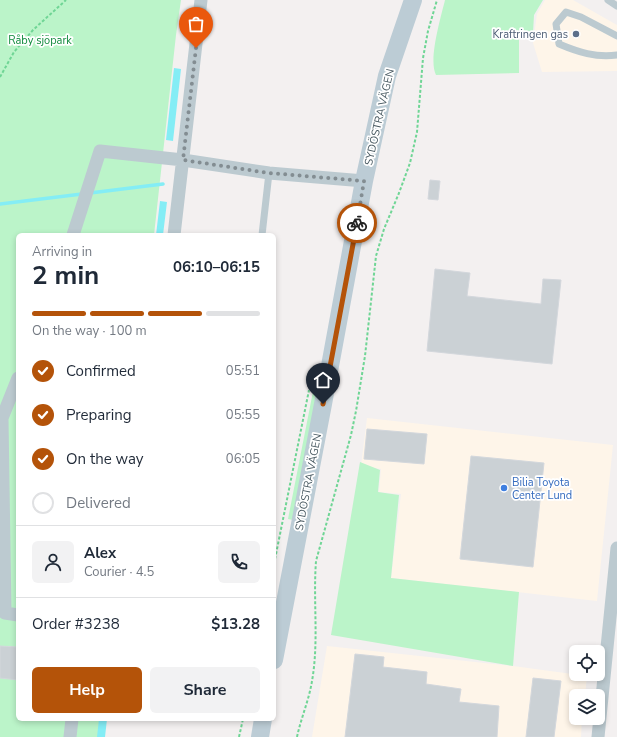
<!DOCTYPE html>
<meta charset="utf-8">
<style>
:root{--surface:#fff;--page:#f2f2f3;--text:#1f2937;--muted:#747a83;--line:#e0e1e3;--accent:#b45309}
body{margin:0;font-family:"Nunito Sans",sans-serif;background:var(--page);color:var(--text);height:100vh;display:flex;flex-direction:column;font-size:15px;white-space:nowrap}
*{box-sizing:border-box;margin:0}
p{font-size:13px;color:var(--muted)}
.icon{flex:none;width:22px;height:22px;fill:none;stroke:currentColor;stroke-width:2;stroke-linecap:round;stroke-linejoin:round}
.map{position:relative;flex:1;overflow:hidden}
.side{position:absolute;left:16px;top:233px;width:260px;height:488px;display:flex;flex-direction:column;background:var(--surface);border-radius:6px;box-shadow:0 2px 6px #0003}
.side>*{flex:none}
.tools{position:absolute;left:569px;top:645px;display:grid;gap:8px}
.tools a{display:grid;place-items:center;width:36px;height:36px;border-radius:6px;background:var(--surface);box-shadow:0 2px 6px #0003;font-size:20px}
.pin{position:absolute;display:grid;place-items:center;width:34px;height:34px;color:#fff;margin:-41px -17px;border-radius:50% 50% 50% 0;rotate:-45deg;box-shadow:0 0 4px #0007}
.pin .icon{rotate:45deg}
.courier{position:absolute;display:grid;place-items:center;width:40px;height:40px;margin:-20px;border:3px solid #b45309;border-radius:50%;background:#fff;color:#222;box-shadow:0 1px 5px #0007}
.overview em{font-style:normal;font-weight:700}
.overview div{display:flex;flex-direction:column-reverse}
.overview{display:flex;align-items:center;justify-content:space-between;height:68px;padding:0 16px}
h1{font-size:26px;font-weight:700;line-height:30px}
.bar{display:grid;grid-template-columns:repeat(4,1fr);gap:6px 4px;align-content:center;height:48px;padding:0 16px}
.bar i{height:5px;border-radius:3px;background:var(--line)}
.bar .selected{background:var(--accent)}
.bar p{grid-column:span 4}
.line{display:flex;align-items:center;gap:10px;padding:0 16px;border-top:1px solid var(--line)}
.line div{flex:1}
.round{display:grid;place-items:center;flex:none;width:42px;height:42px;border-radius:6px;background:var(--page)}
ol{padding:0 16px;list-style:none}
li{display:flex;align-items:center;gap:12px;height:44px}
li p{margin-inline-start:auto}
li .icon{padding:4px;border-radius:50%;background:var(--accent);color:#fff;stroke-width:4}
li:last-child{color:var(--muted)}
li i{width:22px;height:22px;border:2px solid var(--line);border-radius:50%}
.action{display:flex;gap:8px;margin-top:auto;padding:8px 16px}
.action a{flex:1;height:46px;border-radius:6px;background:var(--accent);color:#fff;font-size:16px;font-weight:700;line-height:46px;text-align:center}
.action a+a{background:var(--page);color:var(--text)}
.map>svg:first-child{display:block}
.commercial{fill:#fef5e9}
.green{fill:#bbf4c9}
.water{fill:#84edf5}
.lines{fill:none;stroke-linecap:round;stroke-linejoin:round}
.stream{stroke:#84edf5;stroke-width:3.5}
.building{fill:#cbd1d5;stroke:#d3d7dc}
.path{stroke:#6fd595;stroke-width:2;stroke-dasharray:3 2;stroke-linecap:butt}
.lane{stroke:#bccad0;stroke-width:7}
.street{stroke:#bccad0;stroke-width:13}
.secondary{stroke:#bcccd5;stroke-width:18}
.done{stroke:#838d92;stroke-width:4;stroke-dasharray:0 7.2}
.route{stroke:#b45309;stroke-width:5}
.service-dot{fill:#5c6f8a;stroke:#fff;stroke-width:1.5}
.shop-dot{fill:#3f7fe0;stroke:#fff;stroke-width:1.5}
.labels{text-anchor:middle;stroke-width:3.5;stroke-linejoin:round;paint-order:stroke}
.service-label{font-size:11px;fill:#4e5e75;stroke:#fff;text-anchor:end}
.park-label{font-size:11px;fill:#0e893b;stroke:#fff}
.street-label{font-size:11px;fill:#46575f;stroke:#fff}
.shop-label{font-size:11px;fill:#366cbe;stroke:#fff;text-anchor:start}
</style>
<div class="map">
<svg width="617" height="737" viewBox="0 0 617 737">
<rect width="100%" height="100%" fill="#f3f0f0"/>
<path class="commercial" d="M 545,0 L 573,0 L 617,25 L 617,71 L 542,72 L 533,43 L 537,14 Z
M 367,418 L 613,445 L 597,601 L 391,578 L 401,494 L 379,492 L 381,469 L 361,466 Z
M 327,646 L 513,666 L 587,676 L 585,696 L 576,696 L 576,718 L 582,718 L 581,737 L 312,737 Z"/>
<path class="green" d="M 0,0 L 181,0 L 176,35 L 154,235 L 18,235 L 18,719 L 102,719 L 102,737 L 0,737 Z
M 445,0 L 543,0 L 534,15 L 533,33 L 519,33 L 519,73 L 436,75 C 428,60 441,17 445,0 Z
M 316,376 L 321,377 L 293,520 L 288,519 Z
M 360,462 L 380,470 L 378,492 L 399,495 L 391,578 L 519,592 L 513,666 L 331,635 Z"/>
<path class="water" d="M 174,68 L 181,69 L 173,141 L 166,140 Z
M 160,201 L 167,202 L 163,235 L 156,235 Z
M 99,719 L 107,719 L 105,737 L 97,737 Z"/>
<g class="lines">
<path class="stream" d="M 90,193 L 163,184
M 0,204 L 82,194"/>
</g>
<path class="building" d="M 430,180 L 440,181 L 438,200 L 428,199 Z
M 435,269 L 470,273 L 467,296 L 541,304 L 543,279 L 561,280 L 552,364 L 427,351 Z
M 367,429 L 427,434 L 424,464 L 364,459 Z
M 471,456 L 544,463 L 533,567 L 460,559 Z
M 0,646 L 18,647 L 18,680 L 0,678 Z
M 355,654 L 384,657 L 383,667 L 427,672 L 426,684 L 461,689 L 459,702 L 499,706 L 497,737 L 345,737 Z
M 533,678 L 561,681 L 554,737 L 526,737 Z"/>
<g class="lines">
<path class="path" d="M 0,77 L 14,52 L 33,30 L 66,0
M 274,564 L 309,390
M 239,737 L 243,719
M 297,737 C 301,718 309,700 312,681 C 319,642 313,601 316,561 L 351,435 L 356,411 L 365,356 L 376,256 L 384,229 L 399,193 L 410,163 L 417,132 L 423,58 L 428,31 L 437,0"/>
<path class="lane" d="M 608,0 L 617,6
M 617,36 L 581,17 L 566,12 L 556,24 L 559,44 C 578,52 596,58 617,55
M 262,235 L 269,173"/>
<path class="street" d="M 73,235 L 100,151 L 183,160 L 269,173 L 364,181
M 174,235 L 201,0
M 18,378 L 2,418 L 5,613 L 18,615
M 70,737 L 72,719
M 598,737 L 617,548"/>
<path class="secondary" d="M 274,660 L 323,404 L 364,181 L 387,76 L 413,0
M 260,737 L 263,719"/>
</g>
<g class="lines">
<path class="done" d="M 196,48 L 183,160 L 269,173 L 364,181 L 357,223"/>
<path class="route" d="M 323,404 L 357,223"/>
</g>
<circle class="service-dot" cx="576" cy="34" r="4"/>
<circle class="shop-dot" cx="504" cy="488" r="4"/>
<g class="labels">
<g class="service-label">
<text x="568" y="38">Kraftringen gas</text>
</g>
<g class="park-label">
<text x="40" y="44">Råby sjöpark</text>
</g>
<g class="street-label">
<text transform="translate(379 117) rotate(-77)" y="4">SYDÖSTRA VÄGEN</text>
<text transform="translate(308 482) rotate(-79)" y="4">SYDÖSTRA VÄGEN</text>
</g>
<g class="shop-label">
<text x="512" y="486">Bilia Toyota<tspan x="512" dy="13">Center Lund</tspan></text>
</g>
</g>
</svg>
<div class="tools">
<a><svg class="icon" aria-label="locate" viewBox="0 0 24 24"><circle cx="12" cy="12" r="6"/><path d="M12 2v4M12 18v4M2 12h4M18 12h4"/></svg></a>
<a><svg class="icon" aria-label="layers" viewBox="0 0 24 24"><path d="M12 4l9 5-9 5-9-5zM3 14l9 5 9-5"/></svg></a>
</div>
<div class="pin" style="left:196px;top:48px;background:#ea580c"><svg class="icon" aria-label="bag" viewBox="0 0 24 24"><path d="M5 8h14l-1 12H6zM9 8a3 3 0 0 1 6 0"/></svg></div>
<div class="pin" style="left:323px;top:404px;background:#1f2937"><svg class="icon" aria-label="home" viewBox="0 0 24 24"><path d="M3 11l9-7 9 7M6 9v11h12V9"/></svg></div>
<div class="courier" style="left:357px;top:223px"><svg class="icon" aria-label="bike" viewBox="0 0 24 24"><circle cx="6" cy="16" r="4"/><circle cx="18" cy="16" r="4"/><path d="M6 16l4-8h5l3 8M10 8l3 8H6M13 5h3"/></svg></div>
<section class="side">
<div class="overview"><div><h1>2 min</h1><p>Arriving in</p></div><em>06:10–06:15</em></div>
<div class="bar"><i class="selected"></i><i class="selected"></i><i class="selected"></i><i></i><p>On the way · 100 m</p></div>
<ol>
<li><svg class="icon" aria-label="check" viewBox="0 0 24 24"><path d="M5 12l5 5 9-10"/></svg>Confirmed<p>05:51</p></li>
<li><svg class="icon" aria-label="check" viewBox="0 0 24 24"><path d="M5 12l5 5 9-10"/></svg>Preparing<p>05:55</p></li>
<li><svg class="icon" aria-label="check" viewBox="0 0 24 24"><path d="M5 12l5 5 9-10"/></svg>On the way<p>06:05</p></li>
<li><i></i>Delivered</li>
</ol>
<div class="line" style="height:72px"><a class="round"><svg class="icon" aria-label="person" viewBox="0 0 24 24"><circle cx="12" cy="8" r="4"/><path d="M4 21q1-7 8-7t8 7"/></svg></a><div><b>Alex</b><p>Courier · 4.5</p></div><a class="round"><svg class="icon" aria-label="phone" viewBox="0 0 24 24"><path d="M5 4h4l2 5-3 2q2 4 5 5l2-3 5 2v4C11 20 4 13 5 4z"/></svg></a></div>
<div class="line" style="height:52px"><div>Order #3238</div><b>$13.28</b></div>
<div class="action"><a>Help</a><a>Share</a></div>
</section>
</div>
